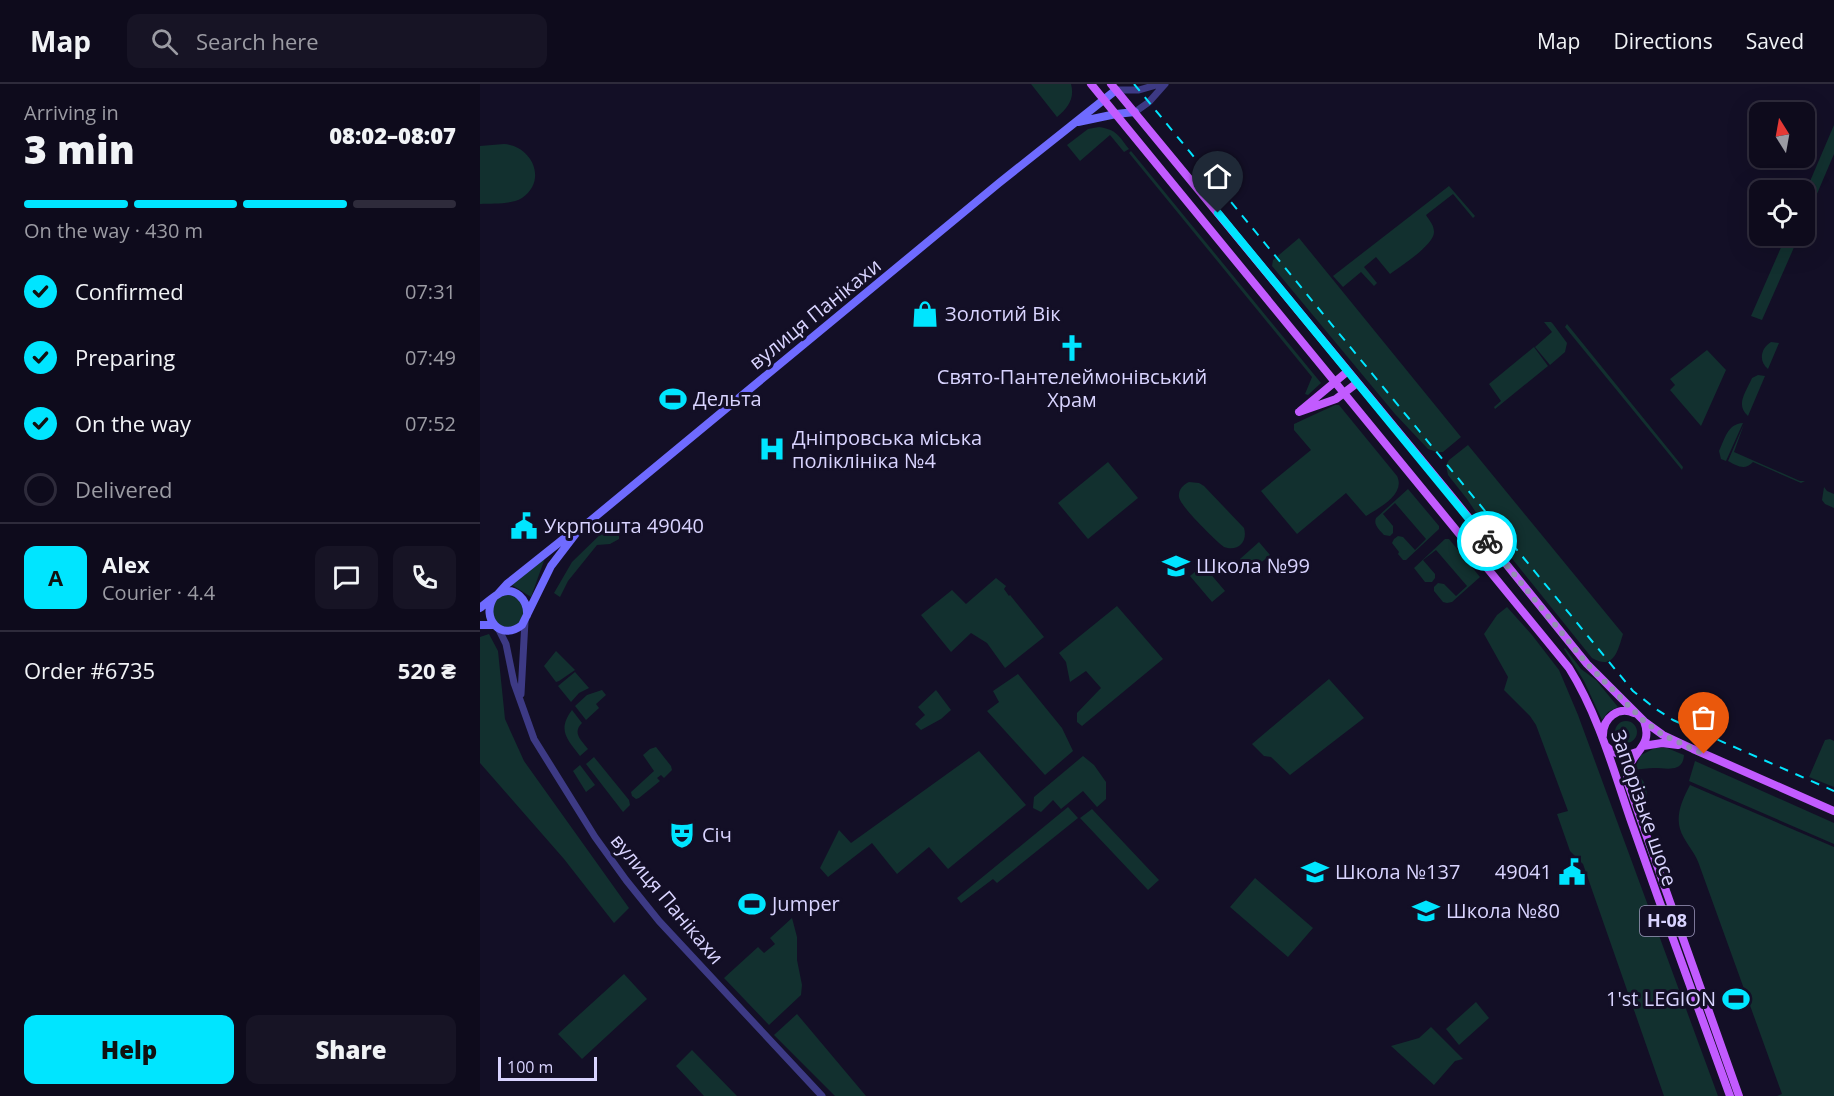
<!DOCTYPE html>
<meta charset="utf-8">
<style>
:root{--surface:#0e0b1c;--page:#171425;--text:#f1f3f6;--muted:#9b9ba3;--line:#2e2b3b;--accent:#00e5ff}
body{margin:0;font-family:"Open Sans",sans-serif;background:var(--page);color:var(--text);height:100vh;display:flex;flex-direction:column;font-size:22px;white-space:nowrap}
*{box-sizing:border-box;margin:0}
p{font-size:20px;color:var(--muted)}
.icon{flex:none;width:33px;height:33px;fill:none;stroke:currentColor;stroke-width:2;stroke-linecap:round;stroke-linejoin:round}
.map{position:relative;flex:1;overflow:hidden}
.side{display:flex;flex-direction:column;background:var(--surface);width:480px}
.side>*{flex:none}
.needle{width:39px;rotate:349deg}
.tools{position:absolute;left:1269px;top:18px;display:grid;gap:12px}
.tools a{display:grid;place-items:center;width:66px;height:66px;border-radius:12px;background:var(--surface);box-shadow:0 6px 24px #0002,0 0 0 2px var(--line);font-size:30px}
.scale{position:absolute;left:18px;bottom:15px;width:99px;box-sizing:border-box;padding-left:6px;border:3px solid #d9d4ff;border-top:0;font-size:16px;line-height:21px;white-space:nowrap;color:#d9d4ff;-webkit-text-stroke:4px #130f26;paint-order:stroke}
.pin{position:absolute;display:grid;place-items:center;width:51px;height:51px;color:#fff;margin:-62px -26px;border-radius:50% 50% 50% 0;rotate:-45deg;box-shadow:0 0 6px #0007}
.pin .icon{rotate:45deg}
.courier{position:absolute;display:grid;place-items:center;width:60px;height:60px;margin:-30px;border:4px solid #00e5ff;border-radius:50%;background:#fff;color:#222;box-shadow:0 2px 8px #0007}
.overview em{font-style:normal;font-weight:800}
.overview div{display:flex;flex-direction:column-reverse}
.overview{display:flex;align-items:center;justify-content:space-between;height:102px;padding:0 24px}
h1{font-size:39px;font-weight:800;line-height:45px}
.bar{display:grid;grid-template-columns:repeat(4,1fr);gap:9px 6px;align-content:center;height:72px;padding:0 24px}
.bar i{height:8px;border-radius:4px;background:var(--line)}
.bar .on{background:var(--accent)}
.bar p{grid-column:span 4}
.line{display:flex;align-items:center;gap:15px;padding:0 24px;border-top:2px solid var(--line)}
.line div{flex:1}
.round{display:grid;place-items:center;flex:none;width:63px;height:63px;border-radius:12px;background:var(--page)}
ol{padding:0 24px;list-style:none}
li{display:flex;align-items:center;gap:18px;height:66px}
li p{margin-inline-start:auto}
li .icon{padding:6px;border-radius:50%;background:var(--accent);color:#111;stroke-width:4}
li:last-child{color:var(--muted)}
li i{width:33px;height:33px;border:3px solid var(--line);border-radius:50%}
.button{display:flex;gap:12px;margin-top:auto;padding:12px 24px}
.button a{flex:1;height:69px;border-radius:12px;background:var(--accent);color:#111;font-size:24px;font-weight:800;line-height:69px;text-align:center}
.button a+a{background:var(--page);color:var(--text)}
header{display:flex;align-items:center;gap:36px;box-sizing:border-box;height:84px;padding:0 30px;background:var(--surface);border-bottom:2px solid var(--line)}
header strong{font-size:28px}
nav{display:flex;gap:33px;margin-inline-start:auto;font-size:21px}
.search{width:420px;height:54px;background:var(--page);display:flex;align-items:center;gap:15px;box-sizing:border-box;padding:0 21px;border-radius:12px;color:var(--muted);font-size:22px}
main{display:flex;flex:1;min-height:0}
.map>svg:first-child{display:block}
.green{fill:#12302f}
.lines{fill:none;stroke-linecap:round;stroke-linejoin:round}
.tertiary{stroke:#3d3a85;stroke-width:7}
.secondary{stroke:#6f6bff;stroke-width:8}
.primary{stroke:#c25bff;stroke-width:8}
.rail{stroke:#00e5ff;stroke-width:2;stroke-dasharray:9 8;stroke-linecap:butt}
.done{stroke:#948fb3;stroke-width:6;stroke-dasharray:0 10.8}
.route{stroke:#00e5ff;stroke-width:8}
.labels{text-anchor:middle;stroke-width:6;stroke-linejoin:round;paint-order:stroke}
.shield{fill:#130f26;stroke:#9e99be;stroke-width:1.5}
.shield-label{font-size:18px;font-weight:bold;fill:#d9d4ff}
.street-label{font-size:20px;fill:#d9d4ff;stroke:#130f26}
.poi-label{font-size:20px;fill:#d9d4ff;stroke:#130f26;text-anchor:start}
</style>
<header>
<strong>Map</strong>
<div class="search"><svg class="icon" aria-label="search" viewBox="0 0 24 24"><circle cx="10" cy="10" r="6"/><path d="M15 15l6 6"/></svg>Search here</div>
<nav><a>Map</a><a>Directions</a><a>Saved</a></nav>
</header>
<main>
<section class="side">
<div class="overview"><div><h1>3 min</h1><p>Arriving in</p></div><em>08:02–08:07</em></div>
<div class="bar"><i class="on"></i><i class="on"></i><i class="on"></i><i></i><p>On the way · 430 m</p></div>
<ol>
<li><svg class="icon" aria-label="check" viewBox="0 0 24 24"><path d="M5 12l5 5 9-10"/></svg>Confirmed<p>07:31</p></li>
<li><svg class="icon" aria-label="check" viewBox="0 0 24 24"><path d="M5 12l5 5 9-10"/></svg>Preparing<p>07:49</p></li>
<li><svg class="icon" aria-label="check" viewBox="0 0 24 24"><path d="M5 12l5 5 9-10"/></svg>On the way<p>07:52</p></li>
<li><i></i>Delivered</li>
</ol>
<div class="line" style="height:108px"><b class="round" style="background:var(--accent);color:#111">A</b><div><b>Alex</b><p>Courier · 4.4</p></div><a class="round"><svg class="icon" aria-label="chat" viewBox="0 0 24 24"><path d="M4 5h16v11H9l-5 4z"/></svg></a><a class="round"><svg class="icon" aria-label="phone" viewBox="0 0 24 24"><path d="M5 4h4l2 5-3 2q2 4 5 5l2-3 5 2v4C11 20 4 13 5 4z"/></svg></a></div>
<div class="line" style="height:78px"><div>Order #6735</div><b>520 ₴</b></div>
<div class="button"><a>Help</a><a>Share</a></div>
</section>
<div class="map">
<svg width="1354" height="1012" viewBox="0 0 1354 1012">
<rect width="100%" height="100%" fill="#130f26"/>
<path class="green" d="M 551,0 L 591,0 C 595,14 588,24 577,33 Z
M 1354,41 L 1354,70 L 1325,138 L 1325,109 Z
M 619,43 C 637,46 638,51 649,65 L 644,68 L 630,51 L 600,77 L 587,61 L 608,45 Z
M 24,60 C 52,62 68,96 42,114 C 30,121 13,119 0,120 L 0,62 Z
M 651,67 L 841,299 L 828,311 L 825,310 L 832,293 L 649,69 Z
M 969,102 L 995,132 L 993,134 L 973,110 L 946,131 C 949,136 954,141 954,148 C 954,161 921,182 910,190 L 896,173 L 884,183 L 897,199 L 894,202 L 881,188 L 863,203 L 853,192 Z
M 1306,152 L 1319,152 L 1282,236 L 1271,232 Z
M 819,154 L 981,353 L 963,368 L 957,368 L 948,365 L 915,330 L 792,182 L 793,176 Z
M 1064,238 L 1071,238 L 1073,240 L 1087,259 L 1085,268 L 1070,281 L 1055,263 L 1072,248 Z
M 1087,240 L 1203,383 L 1202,386 L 1085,243 Z
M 1291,258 L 1299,259 L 1288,285 C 1278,277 1281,264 1291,258 Z
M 1054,263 L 1068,282 L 1015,325 L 1014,323 L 1021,317 L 1009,300 Z
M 1227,266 L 1246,286 L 1221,342 L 1190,306 L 1195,301 L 1190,295 Z
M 1278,291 L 1285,292 L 1268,332 C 1255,321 1266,308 1272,294 Z
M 855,321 L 859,321 L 917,392 C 926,410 899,424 886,432 L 866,409 L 817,450 L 781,407 L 831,366 L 814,346 L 814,340 Z
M 1263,339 L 1246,377 L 1241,375 L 1239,367 C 1245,355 1247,340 1263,339 Z
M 1264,340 L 1254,368 L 1320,397 L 1325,397 L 1321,399 L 1273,378 C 1265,387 1257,382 1248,377 Z
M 988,361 L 1143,550 C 1138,566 1134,587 1112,574 L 1001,436 L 987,415 L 968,391 L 966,381 L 969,376 Z
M 628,378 L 658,414 L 608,455 L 578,419 Z
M 709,398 L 719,399 L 724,402 L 764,444 C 768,458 758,468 744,463 C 735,456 700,422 699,413 C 698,406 703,401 709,398 Z
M 1344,403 L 1347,407 L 1354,410 L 1354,424 L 1345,420 L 1342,416 Z
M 928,405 L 959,442 L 959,445 L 926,476 L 923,476 L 918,470 L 919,468 L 912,459 L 914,455 L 918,452 L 923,453 L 935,466 L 946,455 L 915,419 L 903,430 L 913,442 L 913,449 L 910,452 L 904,451 C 900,446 893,441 896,434 Z
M 129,442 L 135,443 L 139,447 L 139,455 L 130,460 L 117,461 L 88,497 L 80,513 L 74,509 L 92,478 Z
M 965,455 L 969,455 L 1000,493 L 972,518 L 967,519 L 963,518 L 954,507 L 954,503 L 958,499 L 964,500 L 976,512 L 987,502 L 956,466 L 943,476 L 955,490 L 955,494 L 952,498 L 945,498 L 934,484 Z
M 779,458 L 790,471 L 771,487 L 760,475 Z
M 65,474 L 51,513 L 32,501 Z
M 723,481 L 745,507 L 732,518 L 710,492 Z
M 516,494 L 526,502 L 524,505 L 529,512 L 530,511 L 564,553 L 525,584 L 507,559 L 491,549 L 471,568 L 441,531 L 472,506 L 486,520 Z
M12 527a16 16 0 1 1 32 0a16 16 0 1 1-32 0Z
M 637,522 L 683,575 L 602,642 L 597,638 L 597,629 L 621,604 L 606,587 L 590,598 L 586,578 L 579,569 Z
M 1027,523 L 1052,551 L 1079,586 L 1098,631 L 1238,1012 L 1184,1012 L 1103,780 L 1090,767 L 1077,730 L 1088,727 L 1056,641 L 1050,632 L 1024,606 L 1028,593 L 1004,550 L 1017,531 Z
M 9,550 L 18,567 L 25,635 L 44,677 L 149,824 L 134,839 L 84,775 L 0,679 L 0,553 Z
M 1085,564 L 1101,585 L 1116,596 L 1138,623 L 1128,628 L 1122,636 L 1104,597 L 1084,565 Z
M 76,567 L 95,586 L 79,597 L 76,598 L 64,582 Z
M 95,588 L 109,604 L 99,609 L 91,618 L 78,602 Z
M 538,590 L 582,644 L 593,667 L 565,691 L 507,627 L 519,618 L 513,607 Z
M 849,595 L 884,634 L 810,691 L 791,673 L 784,672 L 772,660 Z
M 122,606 L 126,611 L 116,620 L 119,624 L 106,636 L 95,622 L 107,611 Z
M 456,606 L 471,626 L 461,635 L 441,646 L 435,640 L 445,631 L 438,623 Z
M 92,626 L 102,639 C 92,649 101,656 108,665 L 100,672 C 87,655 77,646 92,626 Z
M1135 648a11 11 0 1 1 22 0a11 11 0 1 1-22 0Z
M 1350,655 L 1354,657 L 1354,703 L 1329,693 L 1345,656 Z
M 176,663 L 191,682 L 192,686 L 184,694 L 181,691 L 177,694 L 180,697 L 159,714 L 156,715 L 152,712 L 151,708 L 174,687 L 163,671 L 170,665 Z
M 1175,664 L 1187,664 L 1204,671 C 1203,689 1187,684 1174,684 C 1167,684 1161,685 1154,686 L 1161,671 Z
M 499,667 L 546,721 L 468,785 L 449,763 L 417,790 L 392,759 L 348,793 L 340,784 L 359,746 L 371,759 Z
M 603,672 L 614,681 L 626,698 L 626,715 L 617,723 L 603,707 L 581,725 L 573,716 L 561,728 L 553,724 L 554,713 Z
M 114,673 L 149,716 L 150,721 L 143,728 L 106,680 Z
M 1215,677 L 1354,739 L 1354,760 L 1209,697 Z
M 100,681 L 115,701 L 106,708 L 93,687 Z
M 1158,692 C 1168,698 1168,713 1165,723 L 1153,695 Z
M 1210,701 L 1354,763 L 1354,1012 L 1297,1012 L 1302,1010 L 1220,783 C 1216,770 1210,765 1204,754 C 1193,736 1201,718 1210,701 Z
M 588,723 L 598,734 L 517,799 L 513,795 L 481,819 L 477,814 Z
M 612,725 L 679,796 L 668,806 L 600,734 Z
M 775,794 L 833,844 L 808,873 L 750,823 Z
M 312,834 L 317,853 L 317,876 L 322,901 L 321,911 L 289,941 L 244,894 L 278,863 L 284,869 L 295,860 L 290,854 Z
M 144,890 L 167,915 L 102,975 L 78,950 Z
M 996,918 L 1009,934 L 979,961 L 966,945 Z
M 317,930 L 386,1012 L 355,1012 L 294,951 Z
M 951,943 L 983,975 L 975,977 L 954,1001 L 911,962 L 939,954 Z
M 212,966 L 257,1012 L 224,1012 L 196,982 Z"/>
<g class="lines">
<path class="tertiary" d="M 636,6 L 659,6 L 680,0
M 655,28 L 669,18 L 685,0
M 18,544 L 26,560 L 34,599 L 54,655 L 115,753 L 146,796 L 179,837 L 342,1012
M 41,610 L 45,537"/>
<path class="secondary" d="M 598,38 L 636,30 L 655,28
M 18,510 L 27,500 L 86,453 L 98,447 L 519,99 L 636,6
M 14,513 C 0,534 21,558 42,541 L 71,482 L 97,448
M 0,524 C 6,519 13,513 20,509 C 35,502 48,516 47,531
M 0,541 L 14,541"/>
<path class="primary" d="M 611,0 L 1089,584 C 1119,632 1134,688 1152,740 C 1184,831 1217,922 1250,1012
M 631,0 L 972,413 L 1107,580 L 1164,637 C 1175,666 1146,667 1147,697 L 1259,1012
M 820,327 L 868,287
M 819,328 L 856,315 L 877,299
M 1165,638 L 1183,651 L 1213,665 L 1354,727
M 1123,651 C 1123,634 1138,622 1154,629
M 1126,662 C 1136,672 1145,673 1157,668
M 1163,662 L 1182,659 L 1198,661"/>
<path class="rail" d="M 654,0 L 1153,607 L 1176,625 L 1193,636 L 1354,707"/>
</g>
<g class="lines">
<path class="done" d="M 1007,457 L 1107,580 L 1164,637 L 1183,651 L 1224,670"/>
<path class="route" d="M 738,129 L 1007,457"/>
</g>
<defs>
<symbol id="shop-bare" viewBox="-9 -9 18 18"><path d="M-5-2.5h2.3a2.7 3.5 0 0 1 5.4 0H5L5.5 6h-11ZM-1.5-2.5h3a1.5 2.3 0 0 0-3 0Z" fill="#00e5ff" stroke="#130f26" stroke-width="2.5" paint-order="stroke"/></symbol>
<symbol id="church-bare" viewBox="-9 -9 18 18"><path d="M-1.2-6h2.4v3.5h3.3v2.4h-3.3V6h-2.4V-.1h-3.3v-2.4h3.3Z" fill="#00e5ff" stroke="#130f26" stroke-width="2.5" paint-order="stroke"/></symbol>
<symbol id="stadium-bare" viewBox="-9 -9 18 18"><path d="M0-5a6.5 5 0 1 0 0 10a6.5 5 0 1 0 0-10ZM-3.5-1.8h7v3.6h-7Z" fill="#00e5ff" stroke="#130f26" stroke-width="2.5" paint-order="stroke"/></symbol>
<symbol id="hospital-bare" viewBox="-9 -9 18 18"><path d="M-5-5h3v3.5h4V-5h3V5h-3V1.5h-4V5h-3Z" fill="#00e5ff" stroke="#130f26" stroke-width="2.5" paint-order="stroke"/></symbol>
<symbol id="civic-bare" viewBox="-9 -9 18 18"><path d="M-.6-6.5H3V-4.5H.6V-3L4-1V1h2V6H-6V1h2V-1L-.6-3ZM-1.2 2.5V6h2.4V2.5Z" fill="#00e5ff" stroke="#130f26" stroke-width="2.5" paint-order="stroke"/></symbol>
<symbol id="school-bare" viewBox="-9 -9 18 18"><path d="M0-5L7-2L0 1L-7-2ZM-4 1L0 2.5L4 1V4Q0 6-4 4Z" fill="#00e5ff" stroke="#130f26" stroke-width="2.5" paint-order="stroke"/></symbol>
<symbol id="theatre-bare" viewBox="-9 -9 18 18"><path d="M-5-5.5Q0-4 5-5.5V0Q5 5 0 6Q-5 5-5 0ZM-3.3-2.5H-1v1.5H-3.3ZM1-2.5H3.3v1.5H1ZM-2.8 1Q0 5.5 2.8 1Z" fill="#00e5ff" stroke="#130f26" stroke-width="2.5" paint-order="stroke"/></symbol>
</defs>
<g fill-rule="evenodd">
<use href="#shop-bare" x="426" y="211" width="38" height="38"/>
<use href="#church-bare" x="573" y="245" width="38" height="38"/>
<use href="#stadium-bare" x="174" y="296" width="38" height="38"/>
<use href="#hospital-bare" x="273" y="346" width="38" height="38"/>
<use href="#civic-bare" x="25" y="423" width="38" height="38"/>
<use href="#school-bare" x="677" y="463" width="38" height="38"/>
<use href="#theatre-bare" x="183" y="732" width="38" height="38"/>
<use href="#school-bare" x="816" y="769" width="38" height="38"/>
<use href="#civic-bare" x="1073" y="769" width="38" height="38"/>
<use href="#stadium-bare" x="253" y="801" width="38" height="38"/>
<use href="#school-bare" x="927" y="808" width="38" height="38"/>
<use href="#stadium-bare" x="1237" y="896" width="38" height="38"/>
</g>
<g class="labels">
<rect class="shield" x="1160" y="822" width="54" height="30" rx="4.5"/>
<g class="shield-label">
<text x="1187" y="843">Н-08</text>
</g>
<g class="street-label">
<text transform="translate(335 230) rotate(-39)" y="7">вулиця Панікахи</text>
<text transform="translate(1164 724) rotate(71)" y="7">Запорізьке шосе</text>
<text transform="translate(187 815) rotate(50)" y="7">вулиця Панікахи</text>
</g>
<g class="poi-label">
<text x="465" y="237">Золотий Вік</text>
<text x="592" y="300" text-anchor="middle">Свято-Пантелеймонівський<tspan x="592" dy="23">Храм</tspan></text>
<text x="213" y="322">Дельта</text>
<text x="312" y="361">Дніпровська міська<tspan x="312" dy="23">поліклініка №4</tspan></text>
<text x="64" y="449">Укрпошта 49040</text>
<text x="716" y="489">Школа №99</text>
<text x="222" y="758">Січ</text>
<text x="855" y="795">Школа №137</text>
<text x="1072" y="795" text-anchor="end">49041</text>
<text x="292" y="827">Jumper</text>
<text x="966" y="834">Школа №80</text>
<text x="1236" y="922" text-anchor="end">1'st LEGION</text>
</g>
</g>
</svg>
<div class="tools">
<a><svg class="needle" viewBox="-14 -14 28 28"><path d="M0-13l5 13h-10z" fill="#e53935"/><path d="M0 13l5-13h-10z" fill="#9b9ba3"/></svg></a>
<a><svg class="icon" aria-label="locate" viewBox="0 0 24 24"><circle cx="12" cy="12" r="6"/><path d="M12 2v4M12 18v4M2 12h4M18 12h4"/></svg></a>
</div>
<div class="scale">100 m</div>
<div class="pin" style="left:1224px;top:670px;background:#ea580c"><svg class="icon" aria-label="bag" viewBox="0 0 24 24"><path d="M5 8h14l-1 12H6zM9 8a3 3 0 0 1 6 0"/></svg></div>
<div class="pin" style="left:738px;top:129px;background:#1f2937"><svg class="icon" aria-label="home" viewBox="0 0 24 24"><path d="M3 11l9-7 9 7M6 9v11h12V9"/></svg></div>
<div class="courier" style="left:1007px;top:457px"><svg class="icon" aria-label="bike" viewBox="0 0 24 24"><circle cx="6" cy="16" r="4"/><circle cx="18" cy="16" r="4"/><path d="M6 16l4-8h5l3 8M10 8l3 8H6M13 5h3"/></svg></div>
</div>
</main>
